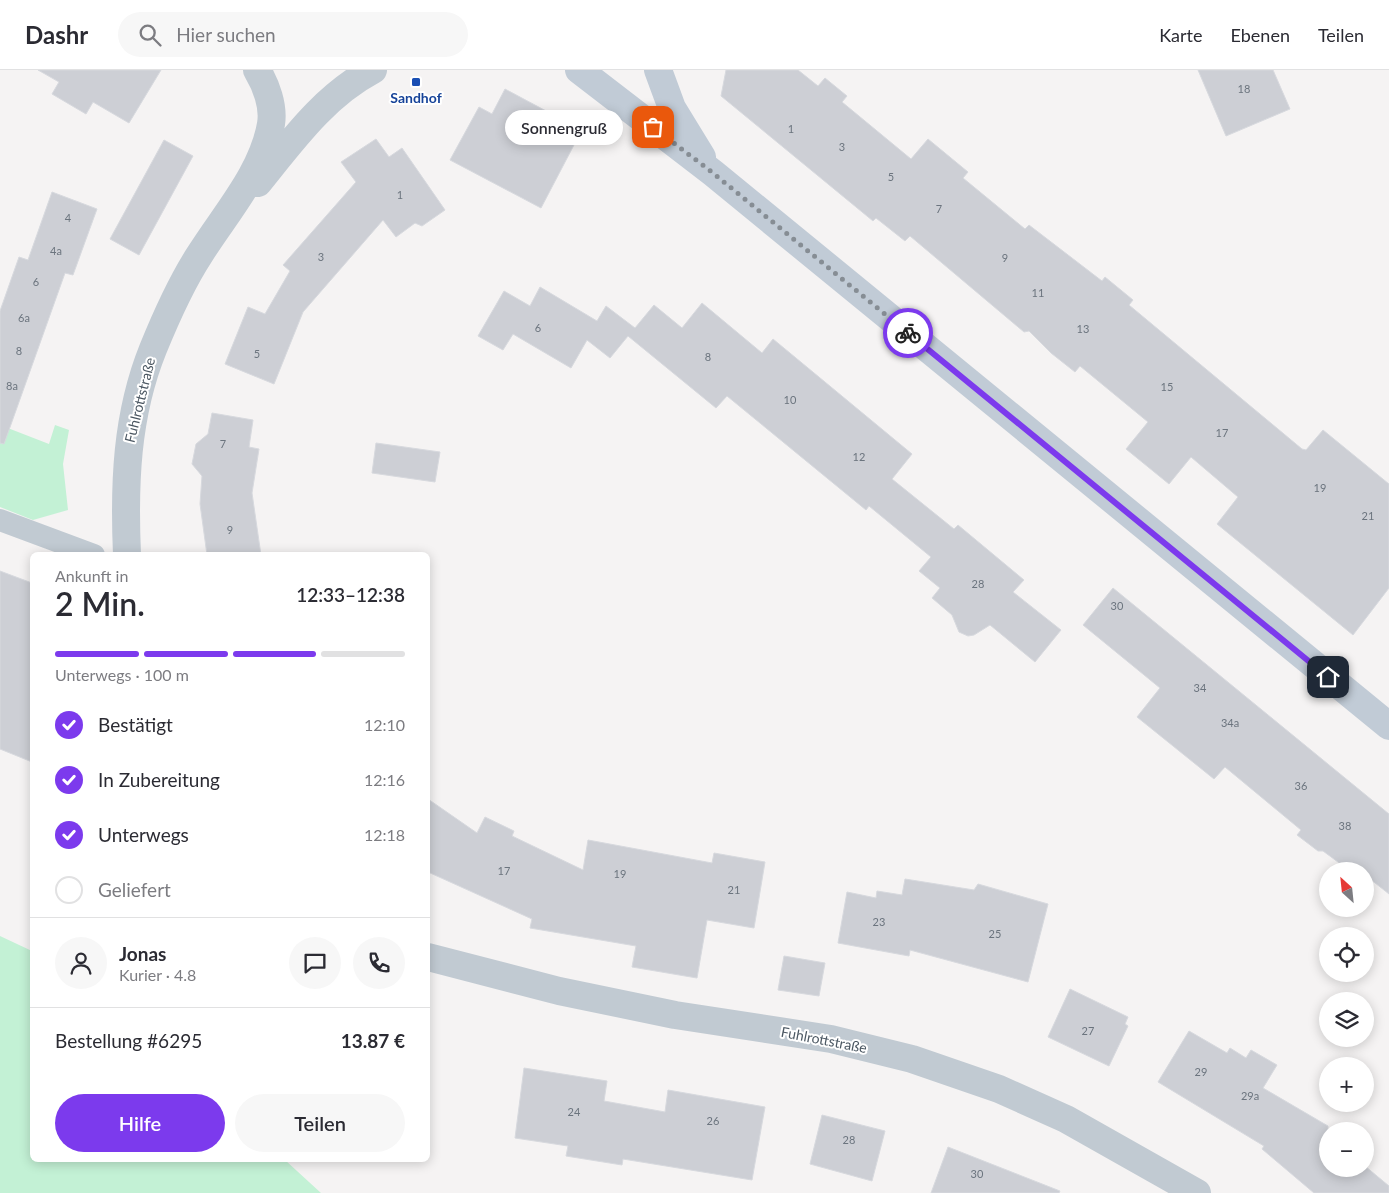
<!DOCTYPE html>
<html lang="de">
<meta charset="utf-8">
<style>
:root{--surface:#fff;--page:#f7f7f7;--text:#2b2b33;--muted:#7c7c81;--line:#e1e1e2;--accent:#7c3aed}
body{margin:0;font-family:Lato,sans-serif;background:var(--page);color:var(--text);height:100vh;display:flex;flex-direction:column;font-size:19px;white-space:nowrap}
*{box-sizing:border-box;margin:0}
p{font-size:16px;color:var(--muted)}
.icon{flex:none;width:28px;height:28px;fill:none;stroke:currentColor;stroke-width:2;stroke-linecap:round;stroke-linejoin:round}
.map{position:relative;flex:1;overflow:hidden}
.side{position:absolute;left:30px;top:482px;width:400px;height:610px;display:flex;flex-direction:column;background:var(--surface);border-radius:8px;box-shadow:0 2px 12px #0003}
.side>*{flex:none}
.needle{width:32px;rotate:333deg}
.buttons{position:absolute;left:1319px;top:792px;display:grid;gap:10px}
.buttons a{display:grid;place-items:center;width:55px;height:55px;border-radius:50%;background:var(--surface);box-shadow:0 2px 12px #0003;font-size:25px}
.pin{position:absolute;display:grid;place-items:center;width:42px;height:42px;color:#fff;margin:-21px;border-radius:10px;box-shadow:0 2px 8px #0006}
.courier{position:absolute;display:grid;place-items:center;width:50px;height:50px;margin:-25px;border:4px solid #7c3aed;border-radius:50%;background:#fff;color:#222;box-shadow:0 1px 6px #0007}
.bubble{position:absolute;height:35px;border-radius:18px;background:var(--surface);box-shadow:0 2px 12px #0003;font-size:16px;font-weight:600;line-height:35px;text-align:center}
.headline em{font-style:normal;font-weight:600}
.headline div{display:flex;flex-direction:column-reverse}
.headline{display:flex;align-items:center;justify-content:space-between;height:85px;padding:0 25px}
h1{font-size:32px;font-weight:600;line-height:38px}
.bar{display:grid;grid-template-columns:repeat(4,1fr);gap:8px 5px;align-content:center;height:60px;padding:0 25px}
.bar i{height:6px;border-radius:4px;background:var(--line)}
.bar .active{background:var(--accent)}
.bar p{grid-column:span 4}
.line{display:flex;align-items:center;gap:12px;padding:0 25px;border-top:1px solid var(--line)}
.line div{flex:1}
.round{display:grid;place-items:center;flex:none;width:52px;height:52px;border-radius:26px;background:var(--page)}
ol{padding:0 25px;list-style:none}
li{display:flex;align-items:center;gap:15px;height:55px}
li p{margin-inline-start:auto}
li .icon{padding:5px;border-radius:50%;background:var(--accent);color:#fff;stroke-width:4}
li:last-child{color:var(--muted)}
li i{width:28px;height:28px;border:2px solid var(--line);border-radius:50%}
.button{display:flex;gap:10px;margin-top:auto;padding:10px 25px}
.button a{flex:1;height:58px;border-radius:30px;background:var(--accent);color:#fff;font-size:20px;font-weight:600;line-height:58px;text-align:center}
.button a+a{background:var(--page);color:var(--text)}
header{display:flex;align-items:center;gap:30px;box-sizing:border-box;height:70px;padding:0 25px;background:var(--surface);border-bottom:1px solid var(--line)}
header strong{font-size:24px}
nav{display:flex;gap:28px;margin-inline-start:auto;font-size:18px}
.search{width:350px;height:45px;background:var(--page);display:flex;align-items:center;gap:12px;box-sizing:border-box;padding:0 18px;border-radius:28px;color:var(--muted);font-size:19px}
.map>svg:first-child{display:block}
.green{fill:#c3f1d5}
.building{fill:#cdcfd5;stroke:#d7d9de}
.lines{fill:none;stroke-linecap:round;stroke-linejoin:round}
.lane{stroke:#c1cad2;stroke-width:22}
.street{stroke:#c1cad2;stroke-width:28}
.secondary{stroke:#c1cbd6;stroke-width:28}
.done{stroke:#868d94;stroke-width:5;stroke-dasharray:0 9}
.route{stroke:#7c3aed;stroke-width:6}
.transit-dot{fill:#1a4fb4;stroke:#fff;stroke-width:2}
.labels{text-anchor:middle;stroke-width:4;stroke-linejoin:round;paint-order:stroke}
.number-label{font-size:11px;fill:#6b747e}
.transit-label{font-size:14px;font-weight:bold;fill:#164399;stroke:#fff}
.street-label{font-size:14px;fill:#4a5661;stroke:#fff}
</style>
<header>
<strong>Dashr</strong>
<div class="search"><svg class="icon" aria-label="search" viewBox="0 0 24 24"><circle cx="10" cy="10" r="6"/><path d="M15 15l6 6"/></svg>Hier suchen</div>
<nav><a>Karte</a><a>Ebenen</a><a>Teilen</a></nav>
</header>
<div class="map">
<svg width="1389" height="1123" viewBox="0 0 1389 1123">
<rect width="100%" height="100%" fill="#f5f3f3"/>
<path class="green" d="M 0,355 L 49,374 L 55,355 L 69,360 L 63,394 L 68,440 L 33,450 L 0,437 Z
M 0,866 L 32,881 L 32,1090 L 285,1090 L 321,1123 L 0,1123 Z"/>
<path class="building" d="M 38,0 L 161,0 L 129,53 L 93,32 L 86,44 L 52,24 L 59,12 Z
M 726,0 L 798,0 L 818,16 L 825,8 L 847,26 L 842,32 L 911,89 L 928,69 L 968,102 L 963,108 L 1025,159 L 1029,155 L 1102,211 L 1105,207 L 1133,230 L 1129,235 L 1302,379 L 1306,380 L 1323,360 L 1389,414 L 1389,518 L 1353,565 L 1217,454 L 1238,427 L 1191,387 L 1169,414 L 1126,379 L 1148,352 L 1080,296 L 1075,302 L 1051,283 L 1029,261 L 1024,262 L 910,166 L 905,171 L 876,148 L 873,151 L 721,26 Z
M 1198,0 L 1273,0 L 1290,39 L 1226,66 Z
M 505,19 L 563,50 L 556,63 L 575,73 L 541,138 L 450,90 L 479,37 L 492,44 Z
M 376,69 L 389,87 L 402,78 L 445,140 L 422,156 L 415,153 L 396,167 L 383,150 L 303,242 L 274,314 L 225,294 L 248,237 L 265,244 L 290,201 L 283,195 L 356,112 L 341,92 Z
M 164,70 L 193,86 L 139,185 L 110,169 Z
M 52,122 L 97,139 L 73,205 L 65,203 L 4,374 L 0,373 L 0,241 L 19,187 L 28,190 Z
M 540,217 L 597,251 L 606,236 L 635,258 L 654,235 L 682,258 L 702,233 L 762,283 L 773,269 L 912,384 L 892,409 L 954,459 L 958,455 L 1024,510 L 1013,522 L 1061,560 L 1035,592 L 990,555 L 974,565 L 968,566 L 959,562 L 952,545 L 932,528 L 940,518 L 919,501 L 931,487 L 869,436 L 866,440 L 727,326 L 716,338 L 628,266 L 610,288 L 587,270 L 571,298 L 513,264 L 503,280 L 478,266 L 504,221 L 530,236 Z
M 212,343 L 253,350 L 249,377 L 259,379 L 252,423 L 261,485 L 207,485 L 200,434 L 202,406 L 192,394 L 196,374 L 208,364 Z
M 376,373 L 440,382 L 435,412 L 372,403 Z
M 0,501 L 32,513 L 32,692 L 0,679 Z
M 1113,518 L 1389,744 L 1389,824 L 1365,805 L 1365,801 L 1360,801 L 1352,795 L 1342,795 L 1323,781 L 1318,781 L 1297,765 L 1301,760 L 1225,697 L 1214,709 L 1137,647 L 1160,618 L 1083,555 Z
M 428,729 L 477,763 L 485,747 L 514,761 L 512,766 L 583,800 L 588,770 L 712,793 L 714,783 L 765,792 L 754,858 L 707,850 L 697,908 L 632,897 L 636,876 L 530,858 L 532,849 L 428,802 Z
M 905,809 L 974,820 L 978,814 L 1048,834 L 1028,912 L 910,880 L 909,886 L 838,873 L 847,822 L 876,828 L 877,821 L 902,825 Z
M 784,886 L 825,893 L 819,926 L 778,920 Z
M 1070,919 L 1128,947 L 1125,954 L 1128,956 L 1109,996 L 1048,967 Z
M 1189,961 L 1227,983 L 1230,978 L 1246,988 L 1251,980 L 1277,995 L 1263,1018 L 1328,1056 L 1328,1099 L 1365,1099 L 1365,1096 L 1389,1116 L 1389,1123 L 1314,1123 L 1262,1079 L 1264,1076 L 1158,1012 Z
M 524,998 L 607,1011 L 604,1031 L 665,1042 L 668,1020 L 765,1037 L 752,1110 L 623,1089 L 622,1095 L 566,1086 L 568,1076 L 515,1068 Z
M 822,1045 L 885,1061 L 872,1111 L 810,1094 Z
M 948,1077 L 1060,1121 L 1059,1123 L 931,1123 Z"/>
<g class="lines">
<path class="lane" d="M 0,450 L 94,485"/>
<path class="street" d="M 258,113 C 292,71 324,26 373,0
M 127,485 C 124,415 126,346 153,279 C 166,247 181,213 200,184 C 225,144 263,102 271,54 C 274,36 266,15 257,0
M 428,887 L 559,921 L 675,945 L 831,969 L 912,989 L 999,1019 L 1066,1049 L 1197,1123"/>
<path class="secondary" d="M 579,0 L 713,103 L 1389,656
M 658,0 L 672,38 L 702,87"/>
</g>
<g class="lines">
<path class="done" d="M 653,57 L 713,103 L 908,263"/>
<path class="route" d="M 908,263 L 1328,607"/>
</g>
<rect class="transit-dot" x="411" y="7" width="10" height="10" rx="2.5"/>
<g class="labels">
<g class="number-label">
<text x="1244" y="23">18</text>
<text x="791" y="63">1</text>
<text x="842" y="81">3</text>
<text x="891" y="111">5</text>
<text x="400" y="129">1</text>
<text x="939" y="143">7</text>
<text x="68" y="152">4</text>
<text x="56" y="185">4a</text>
<text x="321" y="191">3</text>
<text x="1005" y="192">9</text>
<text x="36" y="216">6</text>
<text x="1038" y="227">11</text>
<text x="24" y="252">6a</text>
<text x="538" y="262">6</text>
<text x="1083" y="263">13</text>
<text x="19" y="285">8</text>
<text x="257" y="288">5</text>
<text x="708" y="291">8</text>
<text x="12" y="320">8a</text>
<text x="1167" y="321">15</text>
<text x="790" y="334">10</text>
<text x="1222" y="367">17</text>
<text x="223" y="378">7</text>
<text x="859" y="391">12</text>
<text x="1320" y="422">19</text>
<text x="1368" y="450">21</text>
<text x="230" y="464">9</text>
<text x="978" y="518">28</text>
<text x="1117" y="540">30</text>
<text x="1200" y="622">34</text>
<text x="1230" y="657">34a</text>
<text x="1301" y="720">36</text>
<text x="1345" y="760">38</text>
<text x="504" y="805">17</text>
<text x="620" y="808">19</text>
<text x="734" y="824">21</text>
<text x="879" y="856">23</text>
<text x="995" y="868">25</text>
<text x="1088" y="965">27</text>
<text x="1201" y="1006">29</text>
<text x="1250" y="1030">29a</text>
<text x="574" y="1046">24</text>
<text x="713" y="1055">26</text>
<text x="849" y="1074">28</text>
<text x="977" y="1108">30</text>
</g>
<g class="transit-label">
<text x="416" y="33">Sandhof</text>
</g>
<g class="street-label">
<text transform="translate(140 330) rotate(-76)" y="5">Fuhlrottstraße</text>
<text transform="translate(824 970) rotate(11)" y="5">Fuhlrottstraße</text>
</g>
</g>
</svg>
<div class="buttons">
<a><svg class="needle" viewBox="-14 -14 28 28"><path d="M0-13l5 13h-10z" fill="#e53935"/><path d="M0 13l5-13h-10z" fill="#7c7c81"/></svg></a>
<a><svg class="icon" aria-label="locate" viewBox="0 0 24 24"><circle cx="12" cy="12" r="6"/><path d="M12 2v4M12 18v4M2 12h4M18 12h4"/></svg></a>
<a><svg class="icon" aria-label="layers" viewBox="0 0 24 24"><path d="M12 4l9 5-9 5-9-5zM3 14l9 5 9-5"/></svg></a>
<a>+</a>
<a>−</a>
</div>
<div class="pin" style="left:653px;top:57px;background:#ea580c"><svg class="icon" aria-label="bag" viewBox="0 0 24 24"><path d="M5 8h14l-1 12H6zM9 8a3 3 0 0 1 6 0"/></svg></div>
<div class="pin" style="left:1328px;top:607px;background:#1f2937"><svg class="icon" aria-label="home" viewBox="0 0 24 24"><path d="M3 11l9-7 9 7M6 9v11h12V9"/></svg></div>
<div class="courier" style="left:908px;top:263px"><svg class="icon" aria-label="bike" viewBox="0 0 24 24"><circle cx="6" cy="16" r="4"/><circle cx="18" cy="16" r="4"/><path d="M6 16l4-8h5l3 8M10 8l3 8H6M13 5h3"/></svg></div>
<div class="bubble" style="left:505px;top:40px;width:118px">Sonnengruß</div>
<section class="side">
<div class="headline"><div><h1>2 Min.</h1><p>Ankunft in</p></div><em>12:33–12:38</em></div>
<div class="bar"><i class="active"></i><i class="active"></i><i class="active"></i><i></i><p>Unterwegs · 100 m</p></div>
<ol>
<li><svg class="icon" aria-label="check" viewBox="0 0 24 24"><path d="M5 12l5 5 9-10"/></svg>Bestätigt<p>12:10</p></li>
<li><svg class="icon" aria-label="check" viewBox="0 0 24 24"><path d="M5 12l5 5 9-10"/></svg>In Zubereitung<p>12:16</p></li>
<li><svg class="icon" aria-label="check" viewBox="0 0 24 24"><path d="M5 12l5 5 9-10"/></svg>Unterwegs<p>12:18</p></li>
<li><i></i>Geliefert</li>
</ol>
<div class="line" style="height:90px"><a class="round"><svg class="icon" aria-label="person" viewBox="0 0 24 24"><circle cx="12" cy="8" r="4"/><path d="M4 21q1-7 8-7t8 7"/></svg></a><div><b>Jonas</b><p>Kurier · 4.8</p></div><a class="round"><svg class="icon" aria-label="chat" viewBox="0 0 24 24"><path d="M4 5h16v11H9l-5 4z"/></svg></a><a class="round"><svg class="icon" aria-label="phone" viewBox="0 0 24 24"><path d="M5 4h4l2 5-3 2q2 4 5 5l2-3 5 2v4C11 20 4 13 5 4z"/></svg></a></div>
<div class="line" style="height:65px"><div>Bestellung #6295</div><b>13.87 €</b></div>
<div class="button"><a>Hilfe</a><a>Teilen</a></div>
</section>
</div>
